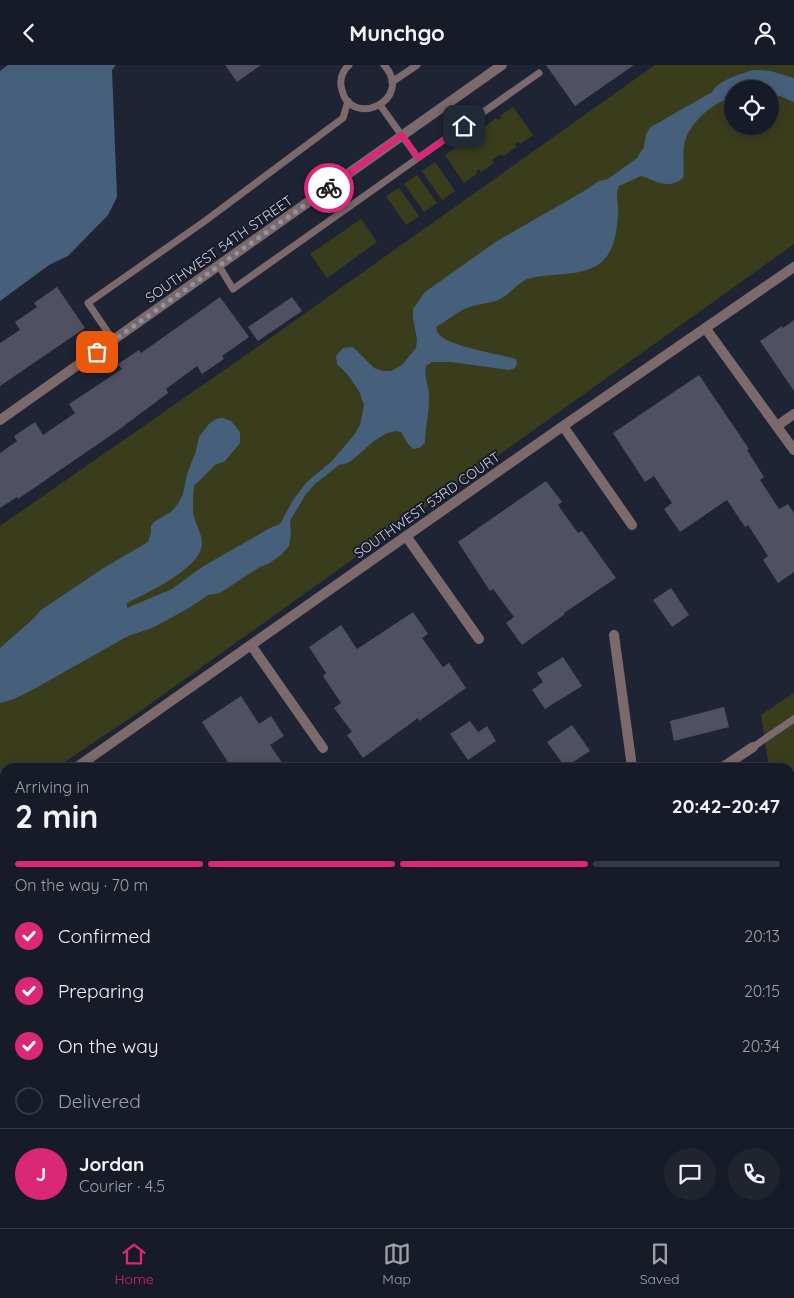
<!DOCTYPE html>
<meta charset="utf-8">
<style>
:root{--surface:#171b27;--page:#20242f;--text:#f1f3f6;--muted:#9ea1a7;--line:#363944;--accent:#db2777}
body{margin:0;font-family:Quicksand,sans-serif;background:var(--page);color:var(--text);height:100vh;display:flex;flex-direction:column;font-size:19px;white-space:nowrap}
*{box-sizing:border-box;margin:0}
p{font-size:16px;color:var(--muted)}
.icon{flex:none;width:28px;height:28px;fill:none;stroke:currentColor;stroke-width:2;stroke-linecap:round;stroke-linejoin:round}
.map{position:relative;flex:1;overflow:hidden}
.details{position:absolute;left:0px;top:698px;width:795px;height:466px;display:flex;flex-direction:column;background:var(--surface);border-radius:15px 15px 0 0;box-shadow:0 2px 12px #0003,0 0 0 1px var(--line)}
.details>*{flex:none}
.tools{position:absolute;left:724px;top:15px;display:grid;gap:10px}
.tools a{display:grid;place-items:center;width:55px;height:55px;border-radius:50%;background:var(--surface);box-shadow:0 2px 12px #0003,0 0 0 1px var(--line);font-size:25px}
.pin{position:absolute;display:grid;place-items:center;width:42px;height:42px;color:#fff;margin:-21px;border-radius:10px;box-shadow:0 2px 8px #0006}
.courier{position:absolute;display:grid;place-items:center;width:50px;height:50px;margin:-25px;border:4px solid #db2777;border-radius:50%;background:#fff;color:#222;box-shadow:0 1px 6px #0007}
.overview em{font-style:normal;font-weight:700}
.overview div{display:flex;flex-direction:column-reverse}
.overview{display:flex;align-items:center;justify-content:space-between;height:85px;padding:0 15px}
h1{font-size:32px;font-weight:700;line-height:38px}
.bar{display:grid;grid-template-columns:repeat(4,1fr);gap:8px 5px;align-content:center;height:60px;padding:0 15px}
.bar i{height:6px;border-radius:4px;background:var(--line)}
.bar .on{background:var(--accent)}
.bar p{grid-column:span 4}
.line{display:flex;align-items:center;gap:12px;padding:0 15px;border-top:1px solid var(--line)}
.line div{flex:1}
.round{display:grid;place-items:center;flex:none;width:52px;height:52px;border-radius:26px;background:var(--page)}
ol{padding:0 15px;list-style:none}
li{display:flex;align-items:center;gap:15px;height:55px}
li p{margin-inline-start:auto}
li .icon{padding:5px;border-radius:50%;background:var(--accent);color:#fff;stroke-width:4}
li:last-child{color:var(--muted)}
li i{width:28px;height:28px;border:2px solid var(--line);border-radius:50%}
header{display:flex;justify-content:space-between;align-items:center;height:65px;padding:0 15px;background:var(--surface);font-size:22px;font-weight:700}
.dock{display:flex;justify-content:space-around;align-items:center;height:70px;border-top:1px solid var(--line);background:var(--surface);font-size:14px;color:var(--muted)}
.dock a{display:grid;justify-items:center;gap:2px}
.dock .on{color:var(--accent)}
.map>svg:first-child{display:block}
.green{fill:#3a3d1c;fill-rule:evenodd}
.water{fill:#465f7b}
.building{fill:#505063}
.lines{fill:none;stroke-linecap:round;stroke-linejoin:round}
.service{stroke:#7c696b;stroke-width:7}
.minor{stroke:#7c696b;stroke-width:10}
.done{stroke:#9094a1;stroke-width:5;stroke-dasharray:0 9}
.route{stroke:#db2777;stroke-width:6}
.labels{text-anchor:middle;stroke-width:4;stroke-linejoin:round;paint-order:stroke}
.street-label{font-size:14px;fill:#cdd1dc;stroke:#161a2a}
</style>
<header><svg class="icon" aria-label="back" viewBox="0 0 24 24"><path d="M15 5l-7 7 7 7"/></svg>Munchgo<svg class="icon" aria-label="person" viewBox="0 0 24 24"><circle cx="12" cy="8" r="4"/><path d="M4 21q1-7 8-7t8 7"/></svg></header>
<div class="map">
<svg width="794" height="1163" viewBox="0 0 794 1163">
<rect width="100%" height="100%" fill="#1f2434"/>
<path class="green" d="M 655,0 L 794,0 L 794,179 L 136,649 L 57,702 L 5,702 L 5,737 L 0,741 L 0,461 L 259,281 ZM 732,24 L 770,24 L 770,61 L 732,61 Z
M 513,42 L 533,70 L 520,79 L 518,77 L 515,79 L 516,82 L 504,91 L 501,89 L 492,95 L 494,98 L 481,107 L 479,104 L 476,107 L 477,109 L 464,118 L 445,90 L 457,81 L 459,83 L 463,81 L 461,78 L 474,69 L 476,71 L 485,65 L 484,62 L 496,53 L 498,55 L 502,53 L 500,51 Z
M 435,97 L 455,126 L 442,135 L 422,106 Z
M 417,110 L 437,138 L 424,147 L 404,119 Z
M 399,123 L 419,151 L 406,160 L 386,131 Z
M 361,154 L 377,177 L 327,213 L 310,189 Z
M 794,628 L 794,738 L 790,733 L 790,702 L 769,702 L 761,650 Z"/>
<path class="water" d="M 8,0 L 116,0 L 112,5 L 117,132 L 108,150 L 68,191 L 49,200 L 0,236 L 0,6 Z
M 753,5 L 771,6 L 794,13 L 794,37 L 780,31 L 770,31 L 770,24 L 732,24 L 732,32 C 711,39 688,58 684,81 C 682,92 685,102 683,113 C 668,125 657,116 641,111 L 619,121 C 615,130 618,135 618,143 C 618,158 616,176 609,188 C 594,214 555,207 531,213 C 519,216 512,227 502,233 C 493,238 483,238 473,241 C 460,244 448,255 436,262 C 437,267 438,269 442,272 C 455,282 498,289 516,294 L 517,299 L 515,303 L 509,305 L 451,297 L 432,297 L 426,301 C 424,312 428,319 429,329 C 430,345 425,362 425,378 L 419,383 L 413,384 L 408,379 L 401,367 L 396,366 L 387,368 L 374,376 L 357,391 L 348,398 L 339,400 L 315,419 L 306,429 L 290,456 L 291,468 L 289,481 L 281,490 L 268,499 L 260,502 L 220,528 L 208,530 L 189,543 L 152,563 L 128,571 L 34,624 L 14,634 L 0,638 L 0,583 L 33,554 L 41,545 L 102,504 L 148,477 L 151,468 L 151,461 L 154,457 L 172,446 L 179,437 L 183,429 L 187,409 L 196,386 L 199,372 L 209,359 L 216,354 L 222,353 L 231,356 L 240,367 L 240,378 L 225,396 L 215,400 L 194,421 C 193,431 192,443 194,452 C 196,460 202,469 202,478 C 202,503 147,528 127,538 L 127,543 L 172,524 L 202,502 L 270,463 L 280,459 L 293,435 L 307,417 L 332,396 L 354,370 L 360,360 L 364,340 L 359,326 L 348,310 L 337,299 L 336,291 L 343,283 L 353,282 L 374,303 L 383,306 L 391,306 L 402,300 L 416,283 L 417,274 L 413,253 L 413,244 L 425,227 L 497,176 L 584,126 L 599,116 L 608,114 L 637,93 L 644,82 L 646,69 L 651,62 L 712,27 C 720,14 739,10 753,5 Z"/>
<path class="building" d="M 225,0 L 261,0 L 237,17 Z
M 546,0 L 634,0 L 575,41 Z
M 57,222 L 85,263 L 0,321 L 0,278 L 20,265 L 15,257 L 37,242 L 34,238 Z
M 220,232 L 249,272 L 222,291 L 224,294 L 202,309 L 197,301 L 166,324 L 168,328 L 117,366 L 18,434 L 17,432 L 0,443 L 0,388 L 17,376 L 14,371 L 35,357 L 43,370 L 75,348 L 69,339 L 122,304 L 118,299 L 139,285 L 141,288 Z
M 292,232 L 302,246 L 258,276 L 248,262 Z
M 794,255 L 794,326 L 760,276 L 782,261 L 783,263 Z
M 699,310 L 749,384 L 747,385 L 764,412 L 760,415 L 779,444 L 788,439 L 794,448 L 794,507 L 778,518 L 763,495 L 768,491 L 748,460 L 745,462 L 727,435 L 680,467 L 664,444 L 672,438 L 654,411 L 645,417 L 613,368 Z
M 546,416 L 562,437 L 558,440 L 578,468 L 582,466 L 616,513 L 564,548 L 565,549 L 522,580 L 506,558 L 514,552 L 493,524 L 490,526 L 458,477 Z
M 671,523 L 689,550 L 672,562 L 653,535 Z
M 413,547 L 428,569 L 422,573 L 443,602 L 449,598 L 466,623 L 419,656 L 418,653 L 363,693 L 347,670 L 352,667 L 334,643 L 341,638 L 323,611 L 326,608 L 309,582 L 341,560 L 357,584 Z
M 563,592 L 582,621 L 545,644 L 532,625 L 543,617 L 537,608 Z
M 241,631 L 259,659 L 271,651 L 284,671 L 270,680 L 285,702 L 231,702 L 202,657 Z
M 724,642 L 729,662 L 674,676 L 670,656 Z
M 470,656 L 478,667 L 487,661 L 496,676 L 468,695 L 450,669 Z
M 572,660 L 590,686 L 565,702 L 547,677 Z"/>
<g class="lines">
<path class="service" d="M 349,0 C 342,6 339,16 342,25 C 351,64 415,35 384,0
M 392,17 L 417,0
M 380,40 L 418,93 L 539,8
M 219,201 L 233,224 L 418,93
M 113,275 L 88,238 L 205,156 L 343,53 L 348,36
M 753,682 L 794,654"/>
<path class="minor" d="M 706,264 L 794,385
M 0,355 L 502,0
M 563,361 L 632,460
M 777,361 L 794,349
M 406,471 L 479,574
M 614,570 L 632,702
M 251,580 L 323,683
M 77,702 L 563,361 L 794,202
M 723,702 L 753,682
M 0,756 L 5,753
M 0,961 L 5,968
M 790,975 L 794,981
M 140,1159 L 143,1163
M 301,1159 L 304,1163
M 595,1159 L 598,1163
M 71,1163 L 77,1159"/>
</g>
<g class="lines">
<path class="done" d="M 97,287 L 329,123"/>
<path class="route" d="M 329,123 L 402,70 L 418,93 L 464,61"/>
</g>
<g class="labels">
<g class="street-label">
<text transform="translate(219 184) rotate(-35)" y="5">SOUTHWEST 54TH STREET</text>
<text transform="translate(427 440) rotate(-35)" y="5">SOUTHWEST 53RD COURT</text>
</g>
</g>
</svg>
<div class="tools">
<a><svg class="icon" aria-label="locate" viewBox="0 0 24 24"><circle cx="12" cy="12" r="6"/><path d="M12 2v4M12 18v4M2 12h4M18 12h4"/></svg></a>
</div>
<div class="pin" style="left:97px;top:287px;background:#ea580c"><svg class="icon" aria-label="bag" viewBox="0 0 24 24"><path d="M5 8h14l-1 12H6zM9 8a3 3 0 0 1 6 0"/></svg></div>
<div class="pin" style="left:464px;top:61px;background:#1f2937"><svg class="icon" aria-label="home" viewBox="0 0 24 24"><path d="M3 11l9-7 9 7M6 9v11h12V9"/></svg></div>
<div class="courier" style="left:329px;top:123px"><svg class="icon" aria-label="bike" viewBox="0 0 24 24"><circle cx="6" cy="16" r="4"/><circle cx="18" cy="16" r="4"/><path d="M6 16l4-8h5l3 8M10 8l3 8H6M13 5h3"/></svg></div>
<section class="details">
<div class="overview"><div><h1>2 min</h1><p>Arriving in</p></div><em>20:42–20:47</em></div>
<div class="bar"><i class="on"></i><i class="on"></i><i class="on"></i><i></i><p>On the way · 70 m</p></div>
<ol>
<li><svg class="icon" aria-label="check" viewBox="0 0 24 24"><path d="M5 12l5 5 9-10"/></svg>Confirmed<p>20:13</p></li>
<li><svg class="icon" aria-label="check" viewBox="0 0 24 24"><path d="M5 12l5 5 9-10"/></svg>Preparing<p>20:15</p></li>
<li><svg class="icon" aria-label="check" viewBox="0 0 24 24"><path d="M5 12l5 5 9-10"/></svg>On the way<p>20:34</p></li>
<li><i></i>Delivered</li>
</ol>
<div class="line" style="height:90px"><b class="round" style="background:var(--accent);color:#fff">J</b><div><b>Jordan</b><p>Courier · 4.5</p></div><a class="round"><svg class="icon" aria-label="chat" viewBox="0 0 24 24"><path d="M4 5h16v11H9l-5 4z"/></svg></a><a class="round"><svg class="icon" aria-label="phone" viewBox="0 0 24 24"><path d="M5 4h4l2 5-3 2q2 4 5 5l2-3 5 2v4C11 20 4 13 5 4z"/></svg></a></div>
</section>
</div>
<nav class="dock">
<a class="on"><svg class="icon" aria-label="home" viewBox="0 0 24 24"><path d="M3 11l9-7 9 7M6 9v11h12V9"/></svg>Home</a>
<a><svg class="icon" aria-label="map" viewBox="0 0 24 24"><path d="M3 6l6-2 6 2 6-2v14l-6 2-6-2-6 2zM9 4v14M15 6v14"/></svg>Map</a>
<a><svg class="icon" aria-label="saved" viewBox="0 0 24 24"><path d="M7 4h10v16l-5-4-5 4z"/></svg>Saved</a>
</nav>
